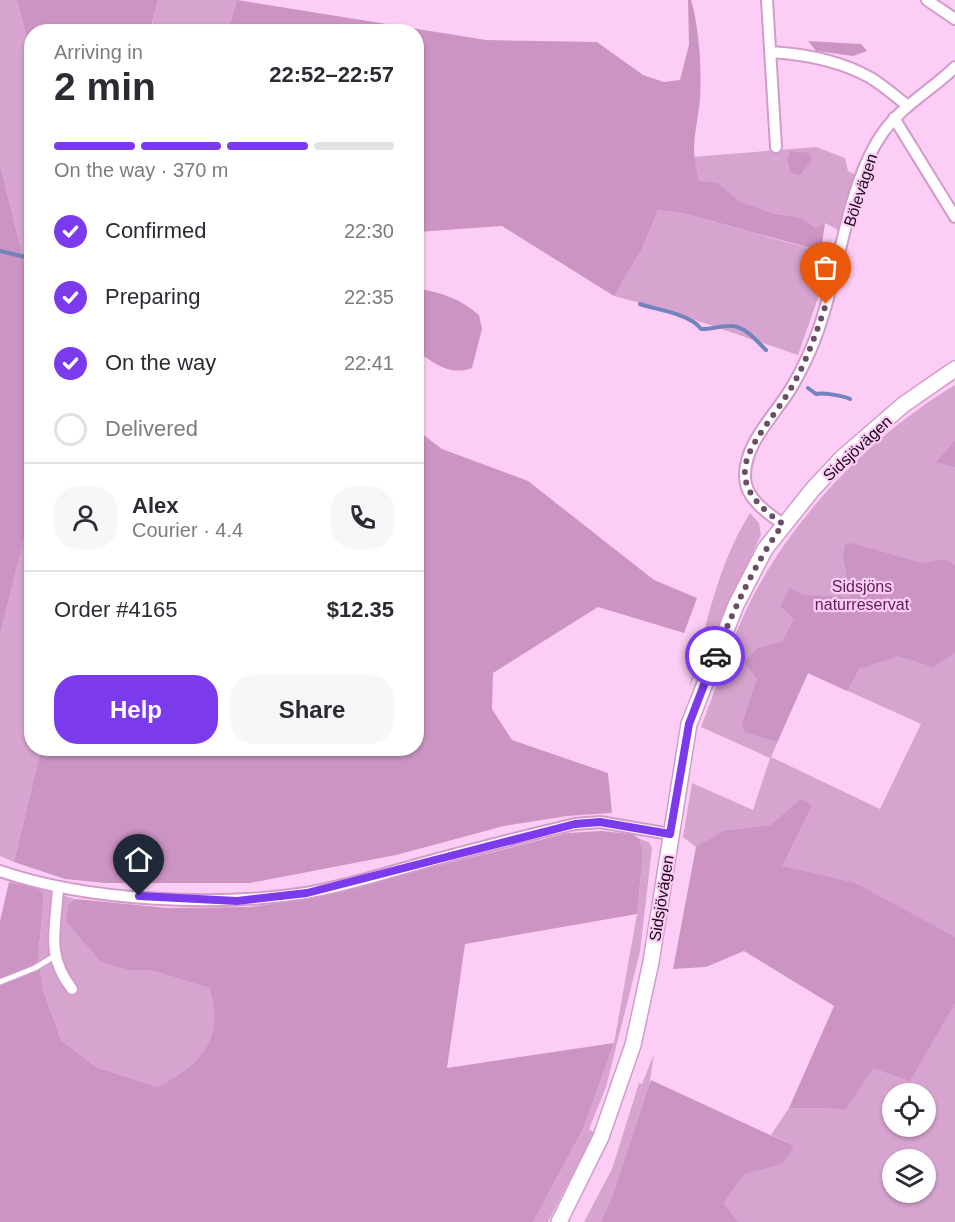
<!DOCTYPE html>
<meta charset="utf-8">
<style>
:root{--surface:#fff;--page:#f7f7f7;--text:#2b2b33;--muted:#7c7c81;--line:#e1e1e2;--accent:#7c3aed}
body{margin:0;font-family:Arial,sans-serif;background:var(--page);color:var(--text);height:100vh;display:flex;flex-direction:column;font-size:22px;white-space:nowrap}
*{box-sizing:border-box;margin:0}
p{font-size:20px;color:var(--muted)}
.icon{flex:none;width:33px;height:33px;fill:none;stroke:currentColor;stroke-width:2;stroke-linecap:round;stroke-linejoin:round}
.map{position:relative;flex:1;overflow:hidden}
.drawer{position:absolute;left:24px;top:24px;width:400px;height:732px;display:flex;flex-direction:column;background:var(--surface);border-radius:24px;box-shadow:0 2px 4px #0004}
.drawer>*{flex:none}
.tools{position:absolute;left:882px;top:1083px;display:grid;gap:12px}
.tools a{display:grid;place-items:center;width:54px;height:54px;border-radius:50%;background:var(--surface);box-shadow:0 2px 4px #0004;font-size:30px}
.pin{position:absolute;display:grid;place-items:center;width:51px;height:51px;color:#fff;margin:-62px -26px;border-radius:50% 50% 50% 0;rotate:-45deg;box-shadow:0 0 6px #0007}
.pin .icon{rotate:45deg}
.courier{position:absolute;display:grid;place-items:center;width:60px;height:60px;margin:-30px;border:4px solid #7c3aed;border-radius:50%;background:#fff;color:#222;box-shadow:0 2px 8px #0007}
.head em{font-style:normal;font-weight:700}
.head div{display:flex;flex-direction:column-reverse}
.head{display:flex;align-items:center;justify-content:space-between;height:102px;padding:0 30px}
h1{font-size:39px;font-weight:700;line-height:45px}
.bar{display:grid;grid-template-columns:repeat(4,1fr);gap:9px 6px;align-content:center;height:72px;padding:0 30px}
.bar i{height:8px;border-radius:4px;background:var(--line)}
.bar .active{background:var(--accent)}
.bar p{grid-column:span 4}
.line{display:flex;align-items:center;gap:15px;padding:0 30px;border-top:2px solid var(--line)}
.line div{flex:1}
.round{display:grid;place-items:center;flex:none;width:63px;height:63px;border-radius:24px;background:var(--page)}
ol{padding:0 30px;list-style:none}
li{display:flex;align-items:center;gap:18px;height:66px}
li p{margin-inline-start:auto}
li .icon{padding:6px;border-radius:50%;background:var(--accent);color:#fff;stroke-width:4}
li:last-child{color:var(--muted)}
li i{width:33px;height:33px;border:3px solid var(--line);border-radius:50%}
.primary-button{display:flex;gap:12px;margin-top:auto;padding:12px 30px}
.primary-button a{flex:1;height:69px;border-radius:24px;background:var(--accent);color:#fff;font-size:24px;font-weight:700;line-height:69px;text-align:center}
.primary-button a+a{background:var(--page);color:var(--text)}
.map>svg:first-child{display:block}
.green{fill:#d6a4cf;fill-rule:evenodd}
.forest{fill:#cb94c3}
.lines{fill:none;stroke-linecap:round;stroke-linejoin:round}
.stream{stroke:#7283be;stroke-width:4}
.lane-casing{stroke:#d39bcb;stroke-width:8}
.street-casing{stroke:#d39bcb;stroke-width:14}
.secondary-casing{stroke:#d39bcb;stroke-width:18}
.lane{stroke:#fff;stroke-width:5}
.street{stroke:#fff;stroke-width:10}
.secondary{stroke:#fff;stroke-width:15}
.done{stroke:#6a4d66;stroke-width:6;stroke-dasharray:0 10.8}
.route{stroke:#7c3aed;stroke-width:8}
.labels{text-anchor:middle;stroke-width:4.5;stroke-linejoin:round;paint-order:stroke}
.street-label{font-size:16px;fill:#1b0719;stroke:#fdcef5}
.park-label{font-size:16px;fill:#5f1d59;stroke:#fdcef5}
</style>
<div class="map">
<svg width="955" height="1222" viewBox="0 0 955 1222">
<rect width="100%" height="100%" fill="#fdcef5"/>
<path class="green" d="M 0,0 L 17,0 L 31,56 L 31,289 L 0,165 Z
M 158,0 L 237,0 L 228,31 L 150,32 Z
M 816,147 L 845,158 L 848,171 L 856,175 L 838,230 L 825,223 L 816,228 L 801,218 L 772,213 L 739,201 L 718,183 L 699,182 L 692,157 Z
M 658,210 L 686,214 L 833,255 L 798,355 L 666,310 L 614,296 L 642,249 Z
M 955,385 L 955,946 L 697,848 L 683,837 L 692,783 L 753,810 L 770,758 L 701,727 C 715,691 727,653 743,617 C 785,524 868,437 955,385 ZM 808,673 L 921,724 L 880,809 L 771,757 Z
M 31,504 L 32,748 L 41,749 L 14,862 L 0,856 L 0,634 Z
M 750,513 L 759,523 L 761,535 L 689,687 C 706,628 717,565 750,513 Z
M 640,839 L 649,842 L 652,848 L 640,952 L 606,1087 L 589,1129 L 594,1133 L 548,1222 L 533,1222 L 583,1129 L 614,1043 L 637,914 L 643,854 Z
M 39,889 L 75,899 L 69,904 L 130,970 L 150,970 L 209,988 C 225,1040 201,1064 157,1087 L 96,1067 L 61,1040 L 43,990 L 38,959 L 44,897 Z
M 955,963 L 955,1222 L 584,1222 L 612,1169 L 639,1083 L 642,1084 L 654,1054 L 649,1087 L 794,1145 L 771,1135 L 789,1108 L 836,1109 ZM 892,1094 L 926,1094 L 926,1126 L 892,1126 ZM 892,1160 L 926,1160 L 926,1192 L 892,1192 Z"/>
<path class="forest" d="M 17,0 L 158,0 L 150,31 L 32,32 L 31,56 Z
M 237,0 L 486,40 L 597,42 L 643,75 L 664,82 L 680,80 L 689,45 L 688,0 L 691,0 C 699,26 702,70 700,98 C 697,132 689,146 699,181 L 718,183 L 739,201 L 772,213 L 801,218 L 816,228 L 825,223 L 821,251 L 686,214 L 658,210 L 642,249 L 614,296 L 502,226 L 417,232 L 417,32 L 228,31 Z
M 808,41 L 861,44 L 867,51 L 853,56 L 816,51 Z
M 791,151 L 810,153 L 812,160 L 800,175 L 791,173 L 787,159 Z
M 0,165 L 31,289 L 32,504 L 0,634 Z
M 417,289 C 442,292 460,299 479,315 L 482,329 L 472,368 C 450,376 435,364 417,351 Z
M 417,430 L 442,449 L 528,481 L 654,580 L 697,598 L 684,633 L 598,607 L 493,673 L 492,709 L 512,740 L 608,773 L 612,813 L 567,816 L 504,826 L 396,855 L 250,883 L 105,883 L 65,879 L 14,862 L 41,749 L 417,748 Z
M 955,441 L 955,467 L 936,462 Z
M 852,543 L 921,563 L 945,559 L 955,565 L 955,653 L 933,667 L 898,656 L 859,669 L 847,691 L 808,673 L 777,742 L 745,732 L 742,725 L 757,679 L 744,662 L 758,648 L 782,642 L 794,619 L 780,606 L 790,588 L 803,595 L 851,597 L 843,557 L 845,545 Z
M 801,799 L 812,805 L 782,866 L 855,883 L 955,937 L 955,1003 L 910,1081 L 873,1068 L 846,1109 L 789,1108 L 834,1006 L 744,951 L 706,967 L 673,969 L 696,847 L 724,831 L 771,825 Z
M 601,831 L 632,834 L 640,839 L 643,854 L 637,914 L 465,944 L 447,1068 L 614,1043 L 583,1129 L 533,1222 L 0,1222 L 0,921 L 9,882 L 39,889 L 44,896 L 38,959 L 43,990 L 61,1040 L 96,1067 L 157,1087 C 201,1064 225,1040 209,988 L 150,970 L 130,970 L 101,962 L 66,921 L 69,904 L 75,899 L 168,908 L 250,907 L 311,898 L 568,833 Z
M 651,1080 L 794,1146 L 782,1164 L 744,1174 L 723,1203 L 738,1222 L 601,1222 L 614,1193 Z"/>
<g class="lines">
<path class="stream" d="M 0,251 L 25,257 L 32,267
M 640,304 C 657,310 691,314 701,329 C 712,329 720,326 730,326 C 744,325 757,341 766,350
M 808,388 L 816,394 C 822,392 844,396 850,399"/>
<defs>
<path id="lane" d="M 0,982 L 35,968 L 53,957"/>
<path id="street" d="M 767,0 L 776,147
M 927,0 L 955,19
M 771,52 C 804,54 841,61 871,78 C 884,86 896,97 908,106
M 894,118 L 955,217
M 783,524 C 767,513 745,498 745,477 C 744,444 774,416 790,390 C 798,377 805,363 811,349 C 839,285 844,189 882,134 C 901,106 932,90 955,67
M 0,871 C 87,901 215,907 306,893 C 342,887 377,876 412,866 C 466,851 520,837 575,824 L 600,822 L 670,834
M 58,888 C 56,928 45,955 72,989"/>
<path id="secondary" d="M 559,1222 L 601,1137 L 633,1045 L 651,962 L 689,724 L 736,605 L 765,549 L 813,489 L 843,457 L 903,405 L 955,369"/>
</defs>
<use href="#lane" class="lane-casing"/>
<use href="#street" class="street-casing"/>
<use href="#secondary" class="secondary-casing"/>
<use href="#lane" class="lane"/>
<use href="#street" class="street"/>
<use href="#secondary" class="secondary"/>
</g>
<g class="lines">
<path class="done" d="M 715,656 C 734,609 754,565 783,524 C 711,475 757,444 790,390 C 806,363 816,334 826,304"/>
<path class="route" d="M 139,896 L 237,901 L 307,893 L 575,824 L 600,822 L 670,834 L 689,724 L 715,656"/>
</g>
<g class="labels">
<g class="street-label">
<text transform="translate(860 190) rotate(-72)" y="6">Bölevägen</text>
<text transform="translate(857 448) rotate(-43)" y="6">Sidsjövägen</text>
<text transform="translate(661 898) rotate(-81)" y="6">Sidsjövägen</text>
</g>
<g class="park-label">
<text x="862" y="592">Sidsjöns<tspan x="862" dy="18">naturreservat</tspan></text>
</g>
</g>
</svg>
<div class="tools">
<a><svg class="icon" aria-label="locate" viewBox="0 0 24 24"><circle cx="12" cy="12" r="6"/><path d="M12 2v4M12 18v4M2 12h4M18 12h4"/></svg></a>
<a><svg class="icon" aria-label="layers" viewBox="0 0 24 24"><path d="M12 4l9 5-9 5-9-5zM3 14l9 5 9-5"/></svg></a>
</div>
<div class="pin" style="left:826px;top:304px;background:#ea580c"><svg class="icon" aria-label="bag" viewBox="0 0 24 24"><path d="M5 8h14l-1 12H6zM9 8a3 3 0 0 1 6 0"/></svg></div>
<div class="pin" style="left:139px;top:896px;background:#1f2937"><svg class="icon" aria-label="home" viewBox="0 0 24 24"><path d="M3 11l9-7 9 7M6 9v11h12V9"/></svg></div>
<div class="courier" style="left:715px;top:656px"><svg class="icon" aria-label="car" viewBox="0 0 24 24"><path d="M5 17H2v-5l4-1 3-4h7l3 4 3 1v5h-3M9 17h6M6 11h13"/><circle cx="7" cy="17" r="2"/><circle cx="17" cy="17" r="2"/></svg></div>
<section class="drawer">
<div class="head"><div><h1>2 min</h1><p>Arriving in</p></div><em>22:52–22:57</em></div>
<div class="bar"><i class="active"></i><i class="active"></i><i class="active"></i><i></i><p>On the way · 370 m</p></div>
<ol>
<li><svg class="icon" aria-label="check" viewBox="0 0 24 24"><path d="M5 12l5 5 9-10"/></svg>Confirmed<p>22:30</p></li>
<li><svg class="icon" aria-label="check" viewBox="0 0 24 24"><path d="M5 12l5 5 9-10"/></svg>Preparing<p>22:35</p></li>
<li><svg class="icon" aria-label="check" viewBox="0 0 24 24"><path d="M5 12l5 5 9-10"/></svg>On the way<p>22:41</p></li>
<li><i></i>Delivered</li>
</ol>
<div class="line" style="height:108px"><a class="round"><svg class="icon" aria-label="person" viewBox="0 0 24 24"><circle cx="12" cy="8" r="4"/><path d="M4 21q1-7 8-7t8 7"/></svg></a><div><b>Alex</b><p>Courier · 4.4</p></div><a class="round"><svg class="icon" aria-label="phone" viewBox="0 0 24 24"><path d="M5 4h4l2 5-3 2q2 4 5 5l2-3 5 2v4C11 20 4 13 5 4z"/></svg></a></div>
<div class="line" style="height:78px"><div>Order #4165</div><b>$12.35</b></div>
<div class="primary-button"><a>Help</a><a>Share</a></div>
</section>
</div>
